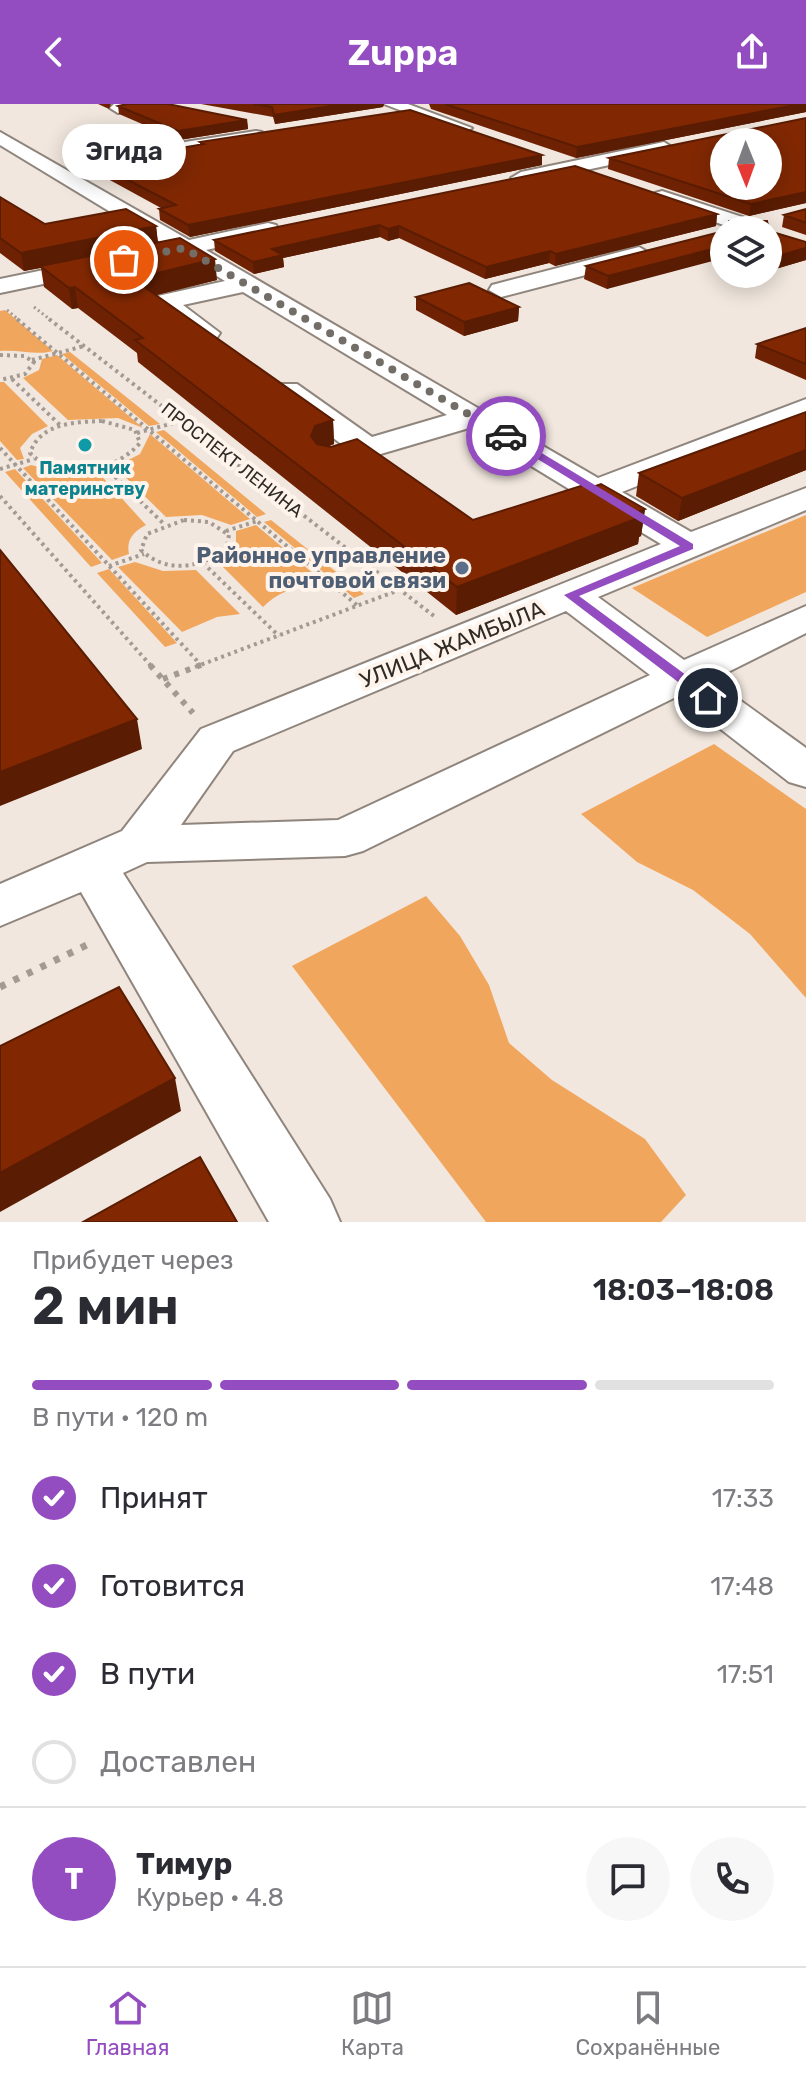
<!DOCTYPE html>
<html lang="ru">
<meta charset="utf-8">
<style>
:root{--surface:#fff;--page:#f7f7f7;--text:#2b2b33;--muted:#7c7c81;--line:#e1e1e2;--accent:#944dc1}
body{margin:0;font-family:Rubik,sans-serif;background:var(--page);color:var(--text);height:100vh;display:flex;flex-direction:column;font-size:30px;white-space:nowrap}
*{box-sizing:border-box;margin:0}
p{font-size:26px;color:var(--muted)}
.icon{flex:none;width:44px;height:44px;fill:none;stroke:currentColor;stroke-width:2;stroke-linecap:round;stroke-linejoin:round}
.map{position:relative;height:1118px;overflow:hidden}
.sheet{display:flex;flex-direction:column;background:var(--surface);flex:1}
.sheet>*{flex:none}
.needle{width:52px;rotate:179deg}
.controls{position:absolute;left:710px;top:24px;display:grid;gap:16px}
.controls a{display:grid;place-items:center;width:72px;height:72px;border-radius:50%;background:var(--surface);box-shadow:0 4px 20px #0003;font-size:40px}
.pin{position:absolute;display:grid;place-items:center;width:68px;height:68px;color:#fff;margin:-34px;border:4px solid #fff;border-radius:50%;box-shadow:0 2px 8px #0007}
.courier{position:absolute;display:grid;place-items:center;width:80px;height:80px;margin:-40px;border:6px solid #944dc1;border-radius:50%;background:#fff;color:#222;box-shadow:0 2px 10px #0007}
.bubble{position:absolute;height:56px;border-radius:28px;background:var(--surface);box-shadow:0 4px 20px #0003;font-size:26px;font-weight:600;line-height:56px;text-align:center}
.headline em{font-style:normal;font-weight:600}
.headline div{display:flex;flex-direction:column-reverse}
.headline{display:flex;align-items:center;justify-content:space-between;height:136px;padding:0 32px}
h1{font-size:52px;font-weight:600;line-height:60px}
.bar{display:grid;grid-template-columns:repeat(4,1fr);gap:12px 8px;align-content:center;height:96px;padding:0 32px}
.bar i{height:10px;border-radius:6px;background:var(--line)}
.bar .on{background:var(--accent)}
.bar p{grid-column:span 4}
.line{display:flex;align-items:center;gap:20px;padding:0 32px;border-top:2px solid var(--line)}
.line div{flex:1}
.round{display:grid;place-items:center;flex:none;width:84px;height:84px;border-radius:42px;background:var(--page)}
ol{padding:0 32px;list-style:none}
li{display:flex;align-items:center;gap:24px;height:88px}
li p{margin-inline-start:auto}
li .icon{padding:8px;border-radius:50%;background:var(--accent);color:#fff;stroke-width:4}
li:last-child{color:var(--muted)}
li i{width:44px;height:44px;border:4px solid var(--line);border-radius:50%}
header{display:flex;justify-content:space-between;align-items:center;height:104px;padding:0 32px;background:var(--accent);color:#fff;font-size:36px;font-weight:600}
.dock{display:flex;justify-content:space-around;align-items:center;height:112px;border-top:2px solid var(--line);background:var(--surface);font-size:22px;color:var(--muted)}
.dock a{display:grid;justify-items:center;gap:4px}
.dock .on{color:var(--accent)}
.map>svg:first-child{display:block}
.green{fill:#f1a65e}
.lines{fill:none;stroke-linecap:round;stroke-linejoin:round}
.minor-casing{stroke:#8f857d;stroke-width:4}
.path-far3{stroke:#a29a93;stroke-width:3;stroke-dasharray:2 3;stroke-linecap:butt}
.path-far2{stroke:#a29a93;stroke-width:4;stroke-dasharray:3 4;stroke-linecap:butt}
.path-far1{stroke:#a29a93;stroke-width:6;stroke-dasharray:5 7;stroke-linecap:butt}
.path{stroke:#a29a93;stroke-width:7;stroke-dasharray:6 9;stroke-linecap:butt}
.minor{fill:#fff;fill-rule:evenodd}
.wall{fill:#6f2203}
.shaded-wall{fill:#5a1c02}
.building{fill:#812803;stroke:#5a1c02;stroke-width:2;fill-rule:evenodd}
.route{fill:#944dc1}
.done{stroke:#736d67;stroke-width:8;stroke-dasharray:0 14.4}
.culture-dot{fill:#0f9aa8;stroke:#fff4eb;stroke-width:3}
.service-dot{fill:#5c6f8a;stroke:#fff4eb;stroke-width:3}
.labels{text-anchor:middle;stroke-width:8;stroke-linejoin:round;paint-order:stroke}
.far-street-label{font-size:18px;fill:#2f2b27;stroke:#fff4eb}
.far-culture-label{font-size:18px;font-weight:bold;fill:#0d838f;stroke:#fff4eb}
.service-label{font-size:22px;font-weight:bold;fill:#4e5e75;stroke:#fff4eb;text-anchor:end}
.street-label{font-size:22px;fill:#2f2b27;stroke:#fff4eb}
</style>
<header><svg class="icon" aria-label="back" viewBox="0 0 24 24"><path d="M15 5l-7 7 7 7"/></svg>Zuppa<svg class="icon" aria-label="share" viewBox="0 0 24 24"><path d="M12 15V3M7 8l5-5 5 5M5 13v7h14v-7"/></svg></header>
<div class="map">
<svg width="806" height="1118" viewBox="0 0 806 1118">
<rect width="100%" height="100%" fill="#f1e7de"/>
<path class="green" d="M 5,206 L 53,247 C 35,252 19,245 0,247 L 0,207 Z
M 70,248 L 160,320 L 149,322 L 62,250 Z
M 57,251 L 143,324 L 118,314 L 68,316 L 23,274 L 39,266 L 42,255 Z
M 4,278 L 48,322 L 32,330 L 20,344 L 24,355 L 17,356 L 0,337 L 0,278 Z
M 164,326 L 266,410 L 257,413 L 156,328 Z
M 150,330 L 250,415 L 231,421 L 202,411 L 166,413 L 115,363 L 140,350 Z
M 31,361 L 65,369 L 97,367 L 146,421 C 133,428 126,436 129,450 L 112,456 L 23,364 Z
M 15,365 L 102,459 L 91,463 L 5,368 Z
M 806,411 L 806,488 L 707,533 L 632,484 Z
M 271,416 L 364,490 L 354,494 L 264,418 Z
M 256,421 L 334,487 C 310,475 281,485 263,503 L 218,458 L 236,444 L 236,427 Z
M 135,458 L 163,467 L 196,466 L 240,510 L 217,513 L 182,528 L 118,463 Z
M 109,465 L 177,539 L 165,543 L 97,469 Z
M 714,640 L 806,705 L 806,894 L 750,830 L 693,786 L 637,758 L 581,710 Z
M 426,792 L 460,832 L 489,881 L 509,939 L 552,976 L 645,1035 L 686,1091 L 661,1118 L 486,1118 L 292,862 Z"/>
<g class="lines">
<defs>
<path id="minor" d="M 114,0 L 150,0 L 118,9 L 110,4 Z
M 384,0 L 408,0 L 472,24 L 463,29 L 457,28 Z
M 256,27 L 262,28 L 262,36 L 185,48 L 176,43 L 185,38 Z
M 0,28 L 189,136 L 268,119 L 276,121 L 279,126 L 276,131 L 206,146 L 598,374 L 806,295 L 806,315 L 622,388 L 691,428 L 806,384 L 806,406 L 598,493 L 684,556 L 806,502 L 806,529 L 712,576 L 806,644 L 806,683 L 789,678 L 678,592 L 363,747 L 345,752 L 147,758 L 123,769 L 330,1095 L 340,1118 L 269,1118 L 81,788 L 0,822 L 0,780 L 122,727 L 201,625 L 661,440 L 593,399 L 576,404 L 564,401 L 559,394 L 569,385 L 469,324 L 367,354 L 356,351 L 277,292 L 272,286 L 277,280 L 297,280 L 372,333 L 447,311 L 243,188 L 183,201 L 220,229 L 216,235 L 198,235 L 149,198 L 153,193 L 225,177 L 182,151 L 0,189 L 0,175 L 165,141 L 0,41 ZM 566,507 L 650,571 L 338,716 L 181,721 L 233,647 Z
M 664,38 L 673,44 L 670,48 L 521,80 L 511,74 L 521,68 Z
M 662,87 L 767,121 L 770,126 L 768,129 L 768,126 L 738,126 L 655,97 L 652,93 L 655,89 Z
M 639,143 L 651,150 L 647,155 L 501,193 L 489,186 L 492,181 Z"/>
</defs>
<use href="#minor" class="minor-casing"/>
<path class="path-far3" d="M 34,203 L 52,217
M 7,206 L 20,217"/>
<path class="path-far2" d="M 17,215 L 358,502
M 49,215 L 434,512
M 0,251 L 24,252 L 34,258 L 25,270 L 0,276
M 32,256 L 84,242
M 12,275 L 61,322
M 102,317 L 135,326 L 140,339 C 114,369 59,379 30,349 C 40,319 75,318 102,317 Z
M 137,329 L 181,317
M 0,344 L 201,561
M 105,363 L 165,421
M 0,365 L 34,355
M 0,392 L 152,563
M 184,416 L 209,418 L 229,431 L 226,446 C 199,464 166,470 141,446 L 147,430 Z
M 226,427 L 257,417
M 203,459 L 279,532
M 109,462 L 144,450
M 195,563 L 399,486"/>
<path class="path-far1" d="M 150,561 L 193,609
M 163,575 L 201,561"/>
<path class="path" d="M 0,883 L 91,839"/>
<use href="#minor" class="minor"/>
</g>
<path class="wall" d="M 98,0 L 111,0 L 109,5 Z
M 201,0 L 384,0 L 383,3 L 275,20 L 273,13 Z
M 429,0 L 806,0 L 806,8 L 576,54 L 431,5 Z
M 118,2 L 247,16 L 248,25 L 179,36 L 119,10 Z
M 806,14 L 806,99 L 749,112 L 608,65 L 609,54 Z
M 200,38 L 542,61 L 190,133 L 160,116 L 159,105 L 161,104 L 97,69 L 95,59 L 200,41 Z
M 575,62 L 717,110 L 716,122 L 555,162 L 549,159 L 485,175 L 399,134 L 388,137 L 380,133 L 283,154 L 284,163 L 254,170 L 215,147 L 214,136 Z
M 0,93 L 45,120 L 156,122 L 158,139 L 217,176 L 156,191 L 333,316 L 334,340 L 329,342 L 473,416 L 593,383 L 645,405 L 641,432 L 639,433 L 638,440 L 456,511 L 138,258 L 137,249 L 78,204 L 72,205 L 44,183 L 41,164 L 24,167 L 0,149 Z
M 806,105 L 806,131 L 782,123 L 784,111 Z
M 768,126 L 806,138 L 806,156 L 772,166 L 768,165 Z
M 724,127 L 607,185 L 584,175 L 586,162 Z
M 416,193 L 519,203 L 518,217 L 464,232 L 416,206 Z
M 806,224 L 806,276 L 755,254 L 757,240 Z
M 806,308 L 806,366 L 678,417 L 636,392 L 639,369 Z"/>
<path class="shaded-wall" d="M 343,0 L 384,0 L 383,3 L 275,20 L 274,11 Z
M 800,0 L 806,0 L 806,8 L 576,54 L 577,43 Z
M 247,16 L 248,25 L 179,36 L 178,27 Z
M 542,51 L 542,61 L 190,133 L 188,121 Z
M 806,88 L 806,99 L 749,112 L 751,100 Z
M 717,110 L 716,122 L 555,162 L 556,150 Z
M 379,121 L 380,133 L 283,154 L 284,163 L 254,170 L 253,158 L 272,145 Z
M 156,122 L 158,140 L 24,167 L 21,149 Z
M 399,122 L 399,134 L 388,137 L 388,125 Z
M 724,142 L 724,154 L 607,185 L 608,172 Z
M 806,144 L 806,156 L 772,166 L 774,153 Z
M 550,147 L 549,159 L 485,175 L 486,163 Z
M 215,155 L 217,176 L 136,196 L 133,175 Z
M 75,183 L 78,204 L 72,205 L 69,184 Z
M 519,203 L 518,217 L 464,232 L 464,218 Z
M 333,316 L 334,340 L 316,347 L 311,332 L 315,322 Z
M 806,346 L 806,366 L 678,417 L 682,394 Z
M 645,405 L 641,432 L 639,433 L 638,440 L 456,511 L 457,483 Z
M 137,615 L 142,645 L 0,702 L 0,668 Z
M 175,974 L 181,1007 L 0,1108 L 0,1069 Z"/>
<path class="building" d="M 127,0 L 168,0 L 247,16 L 178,27 L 118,2 Z
M 253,0 L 343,0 L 274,11 L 272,3 Z
M 445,0 L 800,0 L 577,43 Z
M 410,6 L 542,51 L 188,121 L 159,105 L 176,101 L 95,59 L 204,40 L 200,38 Z
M 806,14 L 806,88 L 751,100 L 609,54 ZM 724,38 L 768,38 L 768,82 L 724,82 Z
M 575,62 L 717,110 L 556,150 L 550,147 L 486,163 L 399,122 L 388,125 L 379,121 L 272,145 L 283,151 L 253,158 L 214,136 Z
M 0,93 L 45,120 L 126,105 L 156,122 L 21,149 L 0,134 Z
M 806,105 L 806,119 L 784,111 Z
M 729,117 L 767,117 L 769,127 L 806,138 L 806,144 L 774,153 L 768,151 L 768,126 L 727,126 Z
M 724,127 L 724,142 L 608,172 L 586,162 Z
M 180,134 L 215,155 L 133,175 L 333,316 L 315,322 L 311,332 L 317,340 L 331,343 L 357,335 L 473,416 L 587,380 L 593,383 L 601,380 L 645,405 L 635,409 L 641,413 L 457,483 L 135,236 L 143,234 L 75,183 L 69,184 L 40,162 Z
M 469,179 L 519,203 L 464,218 L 416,193 Z
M 806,224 L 806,260 L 757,240 Z
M 806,308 L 806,346 L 682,394 L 639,369 Z
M 0,446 L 137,615 L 0,668 Z
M 119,883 L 175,974 L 0,1069 L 0,942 Z
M 200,1053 L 237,1118 L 83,1118 Z"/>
<path class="route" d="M 503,330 L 510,330 L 693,440 L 693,445 L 579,492 L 713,591 L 713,597 L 703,597 L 564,491 L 680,442 L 503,334 Z"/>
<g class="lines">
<path class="done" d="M 124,156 L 184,144 L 506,332"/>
</g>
<circle class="culture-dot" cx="85" cy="341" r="8"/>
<circle class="service-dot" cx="462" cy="464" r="8"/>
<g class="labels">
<g class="far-street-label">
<text transform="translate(232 356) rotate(38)" y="6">ПРОСПЕКТ ЛЕНИНА</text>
</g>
<g class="far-culture-label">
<text x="85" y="370">Памятник<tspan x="85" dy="21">материнству</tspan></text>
</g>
<g class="service-label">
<text x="446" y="459">Районное управление<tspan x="446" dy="25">почтовой связи</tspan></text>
</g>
<g class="street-label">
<text transform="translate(452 540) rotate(-22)" y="8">УЛИЦА ЖАМБЫЛА</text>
</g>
</g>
</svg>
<div class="controls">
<a><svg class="needle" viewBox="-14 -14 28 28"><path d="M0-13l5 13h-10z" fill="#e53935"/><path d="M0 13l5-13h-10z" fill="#7c7c81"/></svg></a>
<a><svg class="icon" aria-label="layers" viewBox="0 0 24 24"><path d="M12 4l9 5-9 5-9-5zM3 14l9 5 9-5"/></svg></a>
</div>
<div class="pin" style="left:124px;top:156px;background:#ea580c"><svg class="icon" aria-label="bag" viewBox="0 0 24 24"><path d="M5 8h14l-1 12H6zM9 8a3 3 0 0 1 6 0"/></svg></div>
<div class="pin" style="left:708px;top:594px;background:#1f2937"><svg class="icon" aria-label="home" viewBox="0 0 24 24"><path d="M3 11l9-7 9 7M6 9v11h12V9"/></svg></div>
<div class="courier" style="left:506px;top:332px"><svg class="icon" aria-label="car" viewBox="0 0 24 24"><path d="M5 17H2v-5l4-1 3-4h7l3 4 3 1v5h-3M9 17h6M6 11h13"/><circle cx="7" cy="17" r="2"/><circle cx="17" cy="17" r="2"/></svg></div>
<div class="bubble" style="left:62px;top:20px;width:124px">Эгида</div>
</div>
<section class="sheet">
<div class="headline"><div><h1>2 мин</h1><p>Прибудет через</p></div><em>18:03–18:08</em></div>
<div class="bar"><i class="on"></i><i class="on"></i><i class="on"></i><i></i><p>В пути · 120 m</p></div>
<ol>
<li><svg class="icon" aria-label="check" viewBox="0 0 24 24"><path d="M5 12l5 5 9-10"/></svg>Принят<p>17:33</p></li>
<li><svg class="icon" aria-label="check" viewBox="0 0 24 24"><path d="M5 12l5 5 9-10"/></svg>Готовится<p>17:48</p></li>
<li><svg class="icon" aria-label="check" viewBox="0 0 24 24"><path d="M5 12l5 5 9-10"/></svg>В пути<p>17:51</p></li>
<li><i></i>Доставлен</li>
</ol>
<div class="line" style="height:144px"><b class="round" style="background:var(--accent);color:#fff">Т</b><div><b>Тимур</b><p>Курьер · 4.8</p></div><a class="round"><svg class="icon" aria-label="chat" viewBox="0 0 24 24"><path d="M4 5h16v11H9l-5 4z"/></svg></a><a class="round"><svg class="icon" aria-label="phone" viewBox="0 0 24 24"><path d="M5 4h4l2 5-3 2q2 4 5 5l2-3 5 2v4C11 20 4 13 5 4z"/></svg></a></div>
</section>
<nav class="dock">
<a class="on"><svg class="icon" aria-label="home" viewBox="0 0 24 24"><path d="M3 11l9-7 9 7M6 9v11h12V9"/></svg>Главная</a>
<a><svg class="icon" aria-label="map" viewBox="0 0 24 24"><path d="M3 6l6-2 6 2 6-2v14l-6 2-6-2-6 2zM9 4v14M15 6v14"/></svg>Карта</a>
<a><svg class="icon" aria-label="saved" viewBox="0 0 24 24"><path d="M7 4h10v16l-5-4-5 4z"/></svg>Сохранённые</a>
</nav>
